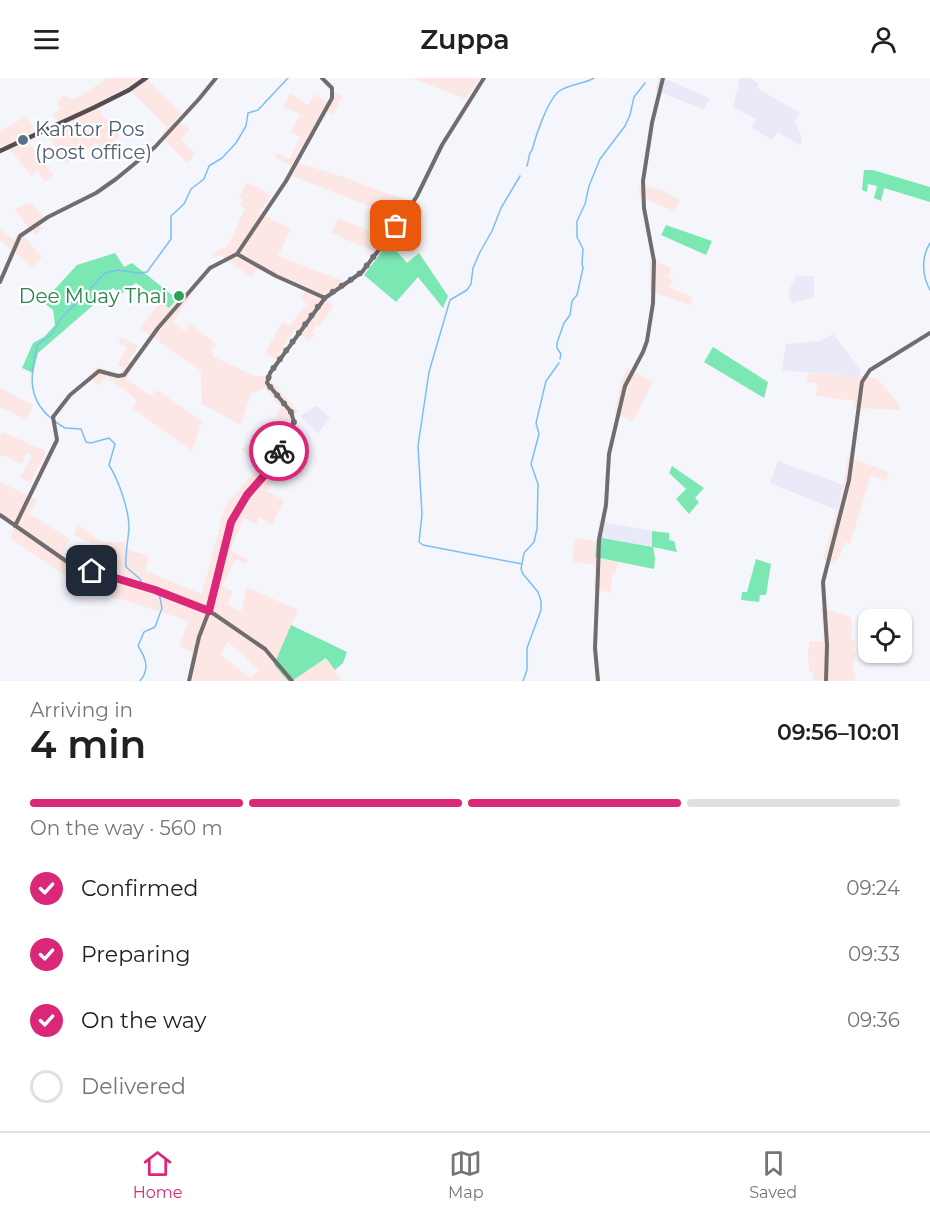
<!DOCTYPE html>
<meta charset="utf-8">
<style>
:root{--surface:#fff;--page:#f6f6f6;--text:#202124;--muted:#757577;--line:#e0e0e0;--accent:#db2777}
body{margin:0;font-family:Montserrat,sans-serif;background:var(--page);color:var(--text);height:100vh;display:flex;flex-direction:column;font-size:22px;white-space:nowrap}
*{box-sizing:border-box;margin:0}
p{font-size:20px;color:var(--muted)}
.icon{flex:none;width:33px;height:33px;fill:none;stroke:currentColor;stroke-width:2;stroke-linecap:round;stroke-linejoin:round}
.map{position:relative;height:603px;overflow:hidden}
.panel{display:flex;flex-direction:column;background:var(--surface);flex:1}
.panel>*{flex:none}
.buttons{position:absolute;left:858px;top:531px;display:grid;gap:12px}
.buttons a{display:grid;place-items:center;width:54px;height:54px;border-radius:12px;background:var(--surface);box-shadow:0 2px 4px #0004;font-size:30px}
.pin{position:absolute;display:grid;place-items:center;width:51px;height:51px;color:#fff;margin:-26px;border-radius:12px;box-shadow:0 3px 9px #0006}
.courier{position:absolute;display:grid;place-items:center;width:60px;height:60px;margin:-30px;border:4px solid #db2777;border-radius:50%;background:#fff;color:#222;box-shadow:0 2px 8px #0007}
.headline em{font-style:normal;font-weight:600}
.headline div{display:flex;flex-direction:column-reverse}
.headline{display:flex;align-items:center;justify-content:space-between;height:102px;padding:0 30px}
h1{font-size:39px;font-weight:600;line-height:45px}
.bar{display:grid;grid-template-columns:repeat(4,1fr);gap:9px 6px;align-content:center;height:72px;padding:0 30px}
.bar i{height:8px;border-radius:4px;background:var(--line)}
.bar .on{background:var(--accent)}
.bar p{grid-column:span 4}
ol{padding:0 30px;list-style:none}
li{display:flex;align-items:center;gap:18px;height:66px}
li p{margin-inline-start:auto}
li .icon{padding:6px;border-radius:50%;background:var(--accent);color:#fff;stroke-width:4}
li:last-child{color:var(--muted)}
li i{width:33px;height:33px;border:3px solid var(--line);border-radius:50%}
header{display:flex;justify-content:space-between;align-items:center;height:78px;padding:0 30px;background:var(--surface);font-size:27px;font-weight:600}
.tabs{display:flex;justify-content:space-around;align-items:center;height:84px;border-top:2px solid var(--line);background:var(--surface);font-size:16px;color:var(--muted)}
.tabs a{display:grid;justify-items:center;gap:3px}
.tabs .on{color:var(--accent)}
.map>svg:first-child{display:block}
.commercial{fill:#fce7e4;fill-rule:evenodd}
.built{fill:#e9e9f7}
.green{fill:#7be8b3}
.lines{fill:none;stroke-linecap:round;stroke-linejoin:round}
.stream{stroke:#7cbef4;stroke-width:1.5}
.secondary{stroke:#716c6d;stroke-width:4}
.primary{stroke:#534d4e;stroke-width:4.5}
.done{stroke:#707074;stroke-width:6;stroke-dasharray:0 10.8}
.route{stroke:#db2777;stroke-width:8}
.service-dot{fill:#5c6f8a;stroke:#fff;stroke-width:2}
.leisure-dot{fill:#2e9e5b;stroke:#fff;stroke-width:2}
.labels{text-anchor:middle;stroke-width:4.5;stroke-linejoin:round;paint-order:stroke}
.service-label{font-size:20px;fill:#4e5e75;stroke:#fff;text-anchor:start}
.leisure-label{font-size:20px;fill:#27864d;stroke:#fff;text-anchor:end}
</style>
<header><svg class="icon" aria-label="menu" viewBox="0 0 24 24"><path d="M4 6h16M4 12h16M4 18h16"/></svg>Zuppa<svg class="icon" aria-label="person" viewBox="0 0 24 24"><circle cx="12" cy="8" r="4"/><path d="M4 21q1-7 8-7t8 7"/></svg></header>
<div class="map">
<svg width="930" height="603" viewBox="0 0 930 603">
<rect width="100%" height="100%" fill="#f5f5fc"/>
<path class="commercial" d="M 105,0 L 148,0 L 147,2 L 182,35 L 176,41 L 190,52 L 181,61 L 195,76 L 187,85 L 161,58 L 167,49 L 127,9 L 94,26 L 120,58 L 102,73 L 96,65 L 81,77 L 73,66 L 68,71 L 75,80 L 67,86 L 43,50 L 58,42 L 52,37 L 61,30 L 57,25 L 63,17 L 73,22 L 101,5 Z
M 412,0 L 480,0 L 466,21 Z
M 334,14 L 343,18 L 333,36 L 323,32 L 291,88 L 276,80 L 277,75 L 290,81 L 300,59 L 291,54 L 301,36 L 283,29 L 290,15 L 308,27 L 315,16 L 327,25 Z
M 27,38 L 35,53 L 24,58 L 54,98 L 45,104 L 37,93 L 32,98 L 6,67 L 0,69 L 0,53 Z
M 298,85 L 340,98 L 408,123 L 398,139 L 292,98 Z
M 247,104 L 271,117 L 259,135 L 291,151 L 278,178 L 346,204 L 324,219 L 333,228 L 326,240 L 319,249 L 316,247 L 312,254 L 315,257 L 309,263 L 294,252 L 276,282 L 265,275 L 282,244 L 289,248 L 307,226 L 301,221 L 306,211 L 259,188 L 251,199 L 221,177 L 213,180 L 212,175 L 227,169 L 236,151 L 245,130 L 240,128 L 243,121 L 239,119 Z
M 639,106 L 662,112 L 680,122 L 674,133 L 640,119 Z
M 30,124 L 44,139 L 37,145 L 43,150 L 36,157 L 14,132 Z
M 338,140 L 384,159 L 374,173 L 331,155 Z
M 0,151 L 14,162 L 20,154 L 42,179 L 32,189 L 0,162 Z
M 649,181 L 671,190 L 668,199 L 673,202 L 670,210 L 693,219 L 690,227 L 650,213 Z
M 184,214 L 191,219 L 172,244 L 185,253 L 190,245 L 216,266 L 211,272 L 214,275 L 212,278 L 255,298 L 268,299 L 298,333 L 288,346 L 282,360 L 289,366 L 285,379 L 273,396 L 276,398 L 266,413 L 284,422 L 272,447 L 259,439 L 256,446 L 244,440 L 230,472 L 249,482 L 245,486 L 236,481 L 222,508 L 232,513 L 228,527 L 241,533 L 247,509 L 298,532 L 274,587 L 288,603 L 188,603 L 192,574 L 179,568 L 189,543 L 111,518 L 59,493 L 10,460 L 15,448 L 0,437 L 0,404 L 37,422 L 29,435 L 70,461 L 60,479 L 65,482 L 90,490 L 98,469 L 74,457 L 78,447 L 101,464 L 125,464 L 125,471 L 149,478 L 145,493 L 202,516 L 225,428 L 259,389 L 241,371 L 271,358 L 283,345 L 276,338 L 281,329 L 265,310 L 251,315 L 241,347 L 202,326 L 201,293 L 140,250 L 161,224 L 169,230 ZM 228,564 L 259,592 L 250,600 L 220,576 Z
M 122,259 L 138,268 L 129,282 L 135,287 L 126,301 L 151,318 L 157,312 L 202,343 L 192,373 L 132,330 L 137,323 L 121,309 L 106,299 L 99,307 L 87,298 L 97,289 L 119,297 L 124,290 L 117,286 L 128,270 L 118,264 Z
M 628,290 L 653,304 L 633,343 L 614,336 L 621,304 Z
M 808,295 L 859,299 L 860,297 L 874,300 L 879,302 L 898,325 L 901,332 L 854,330 L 855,323 L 816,318 L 817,306 L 807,304 Z
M 0,310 L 33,327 L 27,342 L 0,329 Z
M 2,354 L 46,373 L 31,405 L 20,400 L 32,378 L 27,374 L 22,386 L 2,377 L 0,379 L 0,358 Z
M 848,379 L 889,394 L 886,403 L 871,397 L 850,466 L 846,464 L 835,486 L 823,481 L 842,415 Z
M 575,460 L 596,463 L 595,479 L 618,484 L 615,496 L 612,496 L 611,515 L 594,511 L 595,487 L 572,483 Z
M 821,529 L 852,540 L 850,547 L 853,549 L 850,560 L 855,562 L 853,574 L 856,575 L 852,593 L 856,596 L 854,603 L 813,603 L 813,594 L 810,594 L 809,590 L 808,576 L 810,563 L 824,564 Z
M 326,580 L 342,603 L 292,603 Z"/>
<path class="built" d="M 658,0 L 664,0 L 709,20 L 704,32 L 656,12 Z
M 740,0 L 749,0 L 758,5 L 757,10 L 800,35 L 795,43 L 802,61 L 800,67 L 778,54 L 772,62 L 752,50 L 756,41 L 733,29 Z
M 796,198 L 814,198 L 814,219 L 792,225 L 788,215 Z
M 833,256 L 861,292 L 859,299 L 782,292 L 786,266 L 821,263 Z
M 316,328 L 330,340 L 318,356 L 300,338 Z
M 778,383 L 843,407 L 837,432 L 770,405 Z
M 599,443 L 652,453 L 653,469 L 597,459 Z"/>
<path class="green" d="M 864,92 L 873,92 L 930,109 L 930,124 L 884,110 L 881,123 L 874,120 L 877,108 L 868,106 L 867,114 L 862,112 Z
M 666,147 L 712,163 L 706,177 L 661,157 Z
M 389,164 L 407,185 L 419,175 L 448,218 L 443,230 L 418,199 L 396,224 L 364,197 Z
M 115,175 L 124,189 L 132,185 L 177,221 L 169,230 L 136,205 L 121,216 L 113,210 L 38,275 L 33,295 L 22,290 L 33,265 L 44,259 L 55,247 L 53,232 L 43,224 L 77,187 Z
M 713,269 L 768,304 L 764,320 L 704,284 Z
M 672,388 L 704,410 L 695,420 L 699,424 L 689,436 L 676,421 L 686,411 L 669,395 Z
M 652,453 L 669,455 L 669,462 L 674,463 L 677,474 L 653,469 L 655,480 L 654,491 L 595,479 L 597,459 L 652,469 Z
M 756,481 L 771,486 L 766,517 L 760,517 L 759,524 L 741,522 L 742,514 L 747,514 Z
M 291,547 L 347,574 L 343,585 L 335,592 L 326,580 L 292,603 L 288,603 L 274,587 Z"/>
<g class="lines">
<path class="stream" d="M 527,88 L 530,75 L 532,72 C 536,57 547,24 558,14 C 566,7 584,6 594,0
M 520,98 L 501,130 L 492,153 L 480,174 L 473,190 L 471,206 L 467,212 L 450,222 L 429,294 L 418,368 L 422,436 L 419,464 L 423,467 L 522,486
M 930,165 C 921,179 922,198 930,212
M 560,281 L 561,276 L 557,270 L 557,265 L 564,245 L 570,237 L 572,223 L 577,217 L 583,190 L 582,186 L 583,171 L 577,159 L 577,143 L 585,126 L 589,108 L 600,81 L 625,48 L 630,37 L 634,19 L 645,5
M 51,340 C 26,320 31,294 37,267 L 52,256 L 60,242 L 105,195 L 118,192 L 138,195 L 147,194 L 171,161 L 171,138 L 184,126 L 191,111 L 204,101 L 209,88 L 222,80 L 236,65 L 246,48 L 248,35 L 258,32 L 288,0
M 54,343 L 65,350 L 81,351 L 86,364 L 91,365 L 109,360 L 115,366 L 109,387 C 119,403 129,432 129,450 C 128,464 125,476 126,489 L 140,501 L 142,506
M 140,603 C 150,591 146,580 138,568 L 144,554 L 155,549 L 162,530 L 159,515 L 147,510
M 523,603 L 527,592 L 527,570 L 541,532 L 541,523 L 538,514 L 523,496 L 521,491 L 524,475 L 534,464 L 537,451 L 538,406 L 531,386 L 539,356 L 536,345 L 546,303 L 559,285"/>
<path class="secondary" d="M 237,176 L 276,198 L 325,220
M 0,204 L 20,158 L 48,139 L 96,115 L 116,101 L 155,69 L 199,21 L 216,0
M 0,437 L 66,483 L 155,511 L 214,536 L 265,571 L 292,603
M 15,448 L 57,362 L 53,339 L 70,317 L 99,293 L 118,298 L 124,297 L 158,250 L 210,190 L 237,176 L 286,103 L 332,20 L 332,10 L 322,0
M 189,603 L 199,559 L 209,533 L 220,495 L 230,446 L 247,417 L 269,394 L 294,344 L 291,334 L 267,305 L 270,295 L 325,220 L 362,194 L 403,140 L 417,118 L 442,67 L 484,0
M 598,603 L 595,570 L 598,494 L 599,462 L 606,427 L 609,376 L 625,308 L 643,274 L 647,263 L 653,225 L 654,183 L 644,130 L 643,103 L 652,45 L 663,0
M 826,603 L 827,567 L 823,504 L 849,402 L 862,304 L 870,292 L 930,255"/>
<path class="primary" d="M 0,73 L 93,30 L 129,12 L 146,0"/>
</g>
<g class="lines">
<path class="done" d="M 279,373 L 294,344 L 291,334 L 267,305 L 270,295 L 325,219 L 362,194 L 396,148"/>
<path class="route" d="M 92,493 L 155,512 L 209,533 L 231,444 L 247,417 L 268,393 L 279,373"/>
</g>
<circle class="service-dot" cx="23" cy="62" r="6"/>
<circle class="leisure-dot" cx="179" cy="218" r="6"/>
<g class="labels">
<g class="service-label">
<text x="35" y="58">Kantor Pos<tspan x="35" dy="23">(post office)</tspan></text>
</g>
<g class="leisure-label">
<text x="167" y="225">Dee Muay Thai</text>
</g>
</g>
</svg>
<div class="buttons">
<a><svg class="icon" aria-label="locate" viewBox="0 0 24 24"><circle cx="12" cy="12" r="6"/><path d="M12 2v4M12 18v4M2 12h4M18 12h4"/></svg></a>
</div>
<div class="pin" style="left:396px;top:148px;background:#ea580c"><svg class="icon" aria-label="bag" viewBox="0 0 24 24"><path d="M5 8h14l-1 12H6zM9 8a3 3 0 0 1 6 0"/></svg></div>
<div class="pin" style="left:92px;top:493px;background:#1f2937"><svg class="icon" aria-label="home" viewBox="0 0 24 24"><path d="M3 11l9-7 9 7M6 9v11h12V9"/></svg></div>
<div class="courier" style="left:279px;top:373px"><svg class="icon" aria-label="bike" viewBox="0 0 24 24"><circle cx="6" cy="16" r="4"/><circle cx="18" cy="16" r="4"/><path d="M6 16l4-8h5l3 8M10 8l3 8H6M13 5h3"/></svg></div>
</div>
<section class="panel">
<div class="headline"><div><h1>4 min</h1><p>Arriving in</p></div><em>09:56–10:01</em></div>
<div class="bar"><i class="on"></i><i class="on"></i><i class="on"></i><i></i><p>On the way · 560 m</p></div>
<ol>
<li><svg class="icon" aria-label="check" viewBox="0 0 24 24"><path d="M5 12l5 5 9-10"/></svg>Confirmed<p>09:24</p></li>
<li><svg class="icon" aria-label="check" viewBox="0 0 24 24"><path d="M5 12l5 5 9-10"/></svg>Preparing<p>09:33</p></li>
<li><svg class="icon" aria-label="check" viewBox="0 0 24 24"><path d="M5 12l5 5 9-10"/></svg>On the way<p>09:36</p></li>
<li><i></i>Delivered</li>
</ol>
</section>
<nav class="tabs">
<a class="on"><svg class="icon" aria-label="home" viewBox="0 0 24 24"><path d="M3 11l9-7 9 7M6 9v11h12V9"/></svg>Home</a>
<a><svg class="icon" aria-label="map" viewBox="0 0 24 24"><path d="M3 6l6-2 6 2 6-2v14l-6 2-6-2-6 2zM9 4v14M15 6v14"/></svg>Map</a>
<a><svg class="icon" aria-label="saved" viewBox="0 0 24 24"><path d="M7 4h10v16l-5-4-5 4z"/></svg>Saved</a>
</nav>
